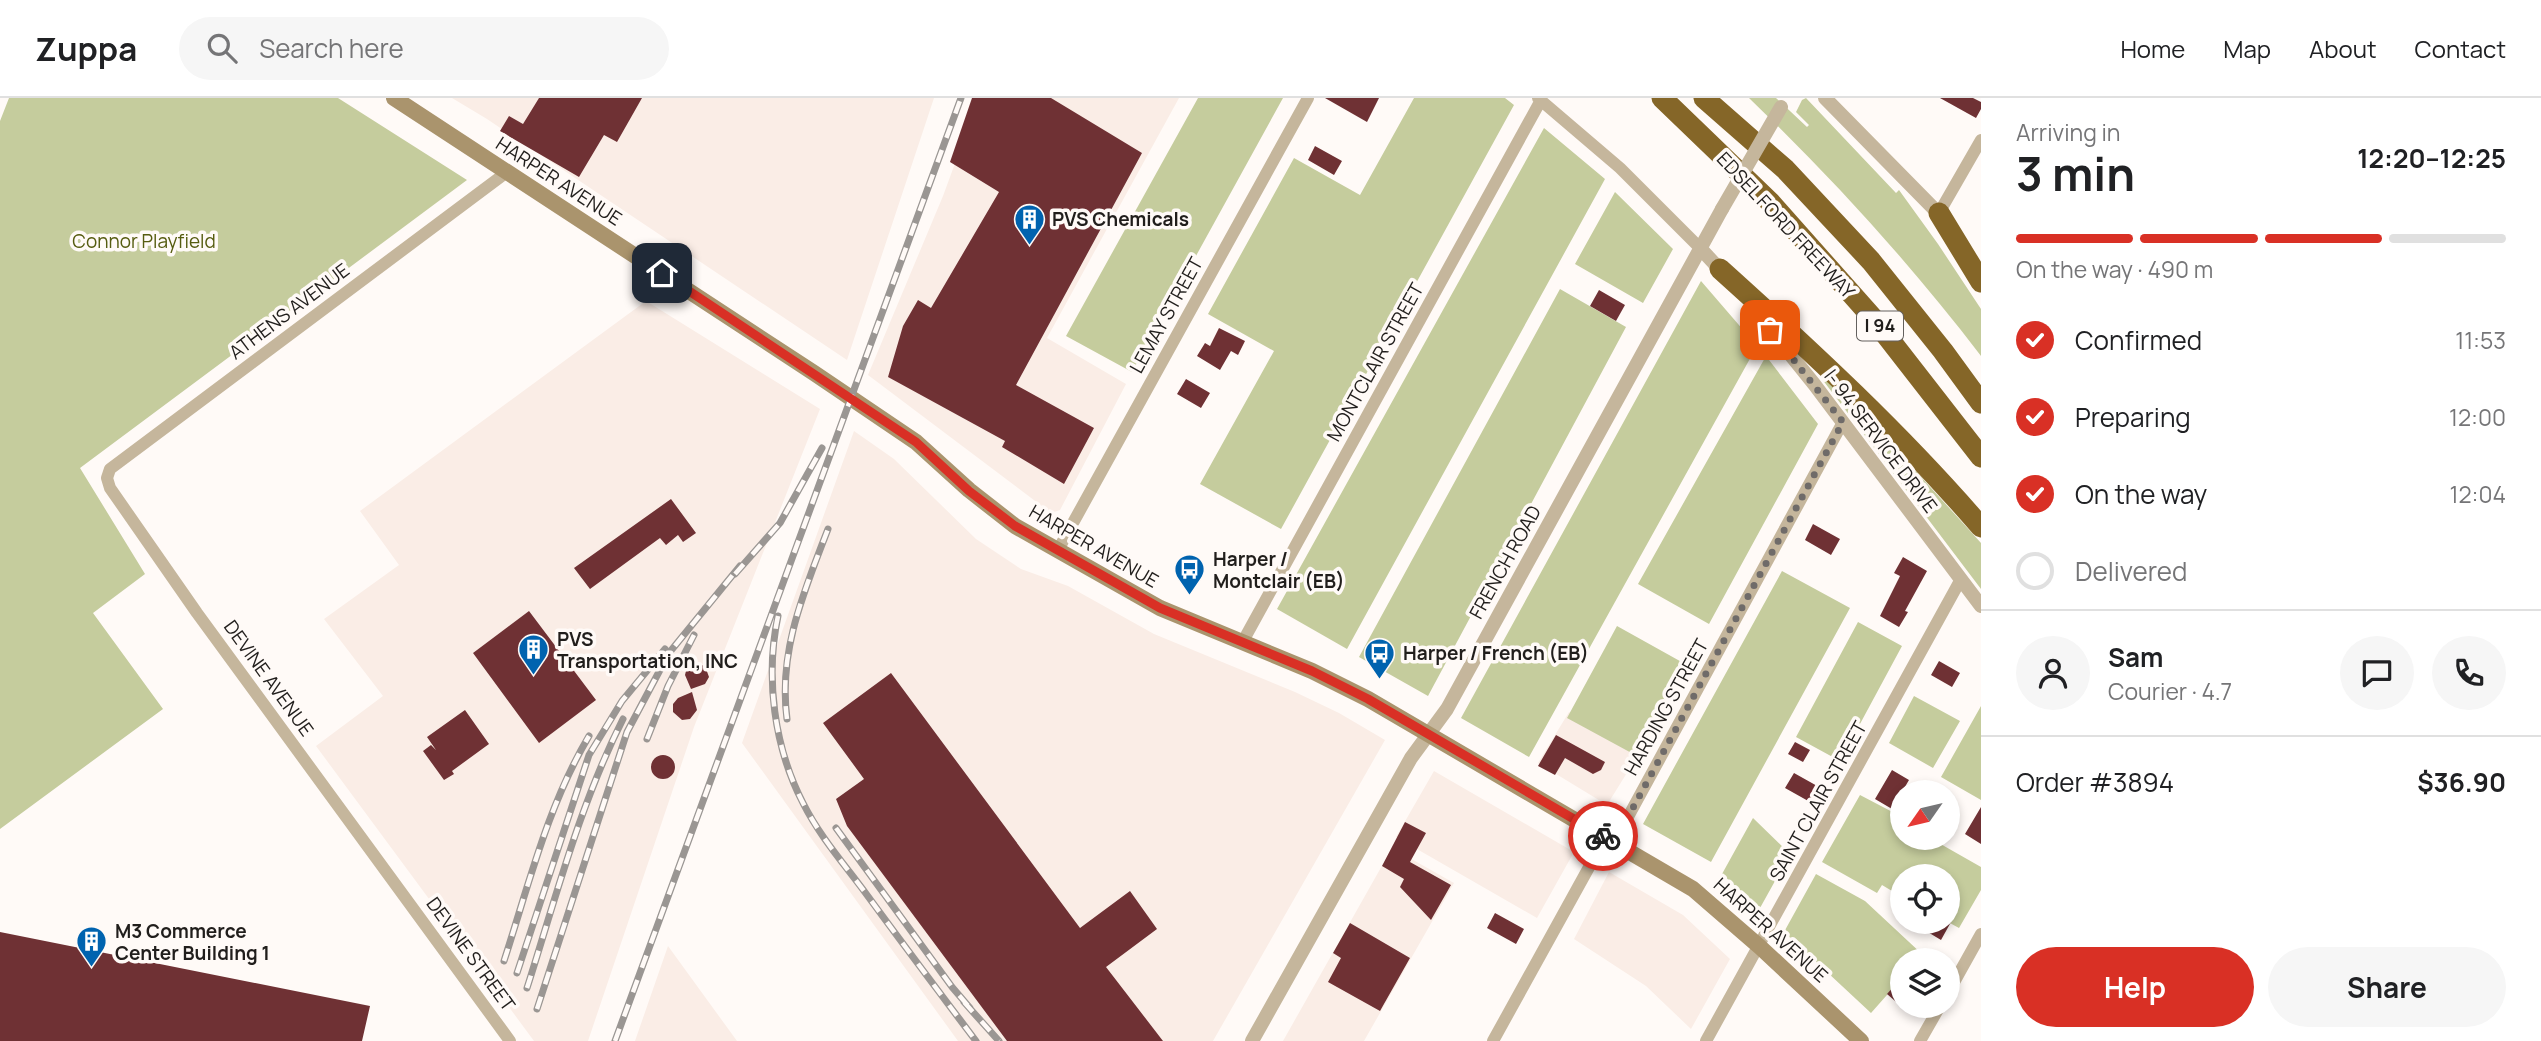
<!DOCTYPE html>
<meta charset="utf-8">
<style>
:root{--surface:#fff;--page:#f6f6f6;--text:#202124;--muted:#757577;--line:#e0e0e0;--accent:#d93025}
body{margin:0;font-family:Manrope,sans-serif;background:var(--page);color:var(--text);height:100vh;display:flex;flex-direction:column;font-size:26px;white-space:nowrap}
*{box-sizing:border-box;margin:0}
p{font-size:23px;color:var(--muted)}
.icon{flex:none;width:38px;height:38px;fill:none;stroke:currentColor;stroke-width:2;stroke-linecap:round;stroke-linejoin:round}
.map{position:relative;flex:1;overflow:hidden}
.details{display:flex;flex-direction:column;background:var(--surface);width:560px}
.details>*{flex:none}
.needle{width:46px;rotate:236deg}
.tools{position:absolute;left:1890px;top:682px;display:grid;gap:14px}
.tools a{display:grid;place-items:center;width:70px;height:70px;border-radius:50%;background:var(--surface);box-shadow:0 4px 10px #0003;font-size:35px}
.pin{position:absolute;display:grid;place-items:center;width:60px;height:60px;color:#fff;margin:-30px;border-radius:14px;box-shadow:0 4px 10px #0006}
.courier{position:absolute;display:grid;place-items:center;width:70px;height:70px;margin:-35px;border:5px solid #d93025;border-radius:50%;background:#fff;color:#222;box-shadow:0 2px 9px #0007}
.summary em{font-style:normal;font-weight:700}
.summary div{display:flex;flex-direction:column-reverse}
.summary{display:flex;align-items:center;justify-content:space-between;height:119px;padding:0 35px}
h1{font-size:46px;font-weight:700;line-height:52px}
.bar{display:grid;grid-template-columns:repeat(4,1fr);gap:10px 7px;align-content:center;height:84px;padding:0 35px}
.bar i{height:9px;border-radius:5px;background:var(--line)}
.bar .on{background:var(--accent)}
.bar p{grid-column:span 4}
.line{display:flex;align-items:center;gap:18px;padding:0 35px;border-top:2px solid var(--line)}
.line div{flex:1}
.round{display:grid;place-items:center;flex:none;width:74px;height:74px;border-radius:37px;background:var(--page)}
ol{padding:0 35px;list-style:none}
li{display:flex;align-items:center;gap:21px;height:77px}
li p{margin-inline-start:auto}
li .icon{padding:7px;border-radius:50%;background:var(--accent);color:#fff;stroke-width:4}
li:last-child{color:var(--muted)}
li i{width:38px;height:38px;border:4px solid var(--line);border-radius:50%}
.primary-button{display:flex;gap:14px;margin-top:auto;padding:14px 35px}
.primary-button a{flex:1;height:80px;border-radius:42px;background:var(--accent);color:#fff;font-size:28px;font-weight:700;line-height:80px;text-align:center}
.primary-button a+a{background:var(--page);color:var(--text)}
header{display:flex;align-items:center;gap:42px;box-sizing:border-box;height:98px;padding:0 35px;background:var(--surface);border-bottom:2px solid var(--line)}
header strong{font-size:33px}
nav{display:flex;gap:38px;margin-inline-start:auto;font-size:24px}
.search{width:490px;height:63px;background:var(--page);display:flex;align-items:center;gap:18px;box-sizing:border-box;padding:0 24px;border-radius:38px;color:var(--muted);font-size:26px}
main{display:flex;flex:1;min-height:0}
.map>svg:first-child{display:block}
.built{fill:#faede6}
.green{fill:#c5cc9d}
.building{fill:#6f3134}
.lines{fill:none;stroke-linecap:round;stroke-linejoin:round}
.minor{stroke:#c5b69c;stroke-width:12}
.tertiary{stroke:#c5b69c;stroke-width:14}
.secondary{stroke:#aa946d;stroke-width:16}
.motorway{stroke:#856628;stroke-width:21}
.rail-casing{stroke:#9a9693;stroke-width:7}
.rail{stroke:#fffaf7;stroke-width:4.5;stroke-dasharray:13;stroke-linecap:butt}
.tertiary-bridge{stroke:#c5b69c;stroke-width:14}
.done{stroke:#6f6b69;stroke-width:7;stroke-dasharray:0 12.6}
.route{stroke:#d93025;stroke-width:9}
.labels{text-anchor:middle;stroke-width:7;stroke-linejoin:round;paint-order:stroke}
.shield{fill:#fffaf7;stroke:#64605e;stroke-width:2}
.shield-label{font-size:18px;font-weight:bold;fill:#211e1c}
.street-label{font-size:19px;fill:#211e1c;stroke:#fffaf7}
.poi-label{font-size:19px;font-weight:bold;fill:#211e1c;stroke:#fffaf7;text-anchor:start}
.park-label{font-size:19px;fill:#565c10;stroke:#fffaf7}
</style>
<header>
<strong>Zuppa</strong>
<div class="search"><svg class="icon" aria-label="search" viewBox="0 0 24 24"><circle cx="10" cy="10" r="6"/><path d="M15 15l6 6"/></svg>Search here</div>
<nav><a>Home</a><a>Map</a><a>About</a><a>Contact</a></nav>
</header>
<main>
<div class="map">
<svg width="1981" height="943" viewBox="0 0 1981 943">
<rect width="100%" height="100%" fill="#fffaf7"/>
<path class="built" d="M 452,0 L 934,0 L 847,262 L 487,21 Z
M 979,0 L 1179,0 L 1047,240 L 1126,286 L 1060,412 L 1051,415 L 868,277 L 943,98 Z
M 646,203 L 820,311 L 694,629 L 588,943 L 534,943 L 316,648 L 383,598 L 324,521 L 399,467 L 360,413 Z
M 854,333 L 894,361 L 976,441 L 1021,471 L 1068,488 L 1154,536 L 1295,594 L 1339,615 L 1385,642 L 1213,943 L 958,943 L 742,645 Z
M 1569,614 L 1638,657 L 1607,707 L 1538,665 Z
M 1434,673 L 1574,754 L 1537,820 L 1396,739 Z
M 1392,750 L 1454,785 L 1364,943 L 1283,943 Z
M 1609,774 L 1683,817 L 1730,861 L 1691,931 L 1646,888 L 1574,841 Z
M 668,848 L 737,943 L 635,943 Z"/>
<path class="green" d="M 9,0 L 338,0 L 467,82 L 80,370 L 145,476 L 93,515 L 163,611 L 0,731 L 0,23 Z
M 1198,0 L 1283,0 L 1132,274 L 1066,238 Z
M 1414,0 L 1505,0 L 1514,7 L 1281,431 L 1200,386 L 1274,253 L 1208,216 L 1294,60 L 1360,97 Z
M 1749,0 L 1776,0 L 1807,29 L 1809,27 L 1796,14 L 1802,2 L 1806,0 L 1896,95 L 1899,92 L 1938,146 L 1981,211 L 1981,258 C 1910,165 1833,81 1749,0 Z
M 1544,30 L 1605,81 L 1347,551 L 1277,511 Z
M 1615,94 L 1673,151 L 1643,205 L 1575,166 Z
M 1701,183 L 1757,248 L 1529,659 L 1461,620 Z
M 1560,191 L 1626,229 L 1428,598 L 1359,559 Z
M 1766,258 L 1818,326 L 1709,526 L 1638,486 Z
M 1822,281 L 1827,283 L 1893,348 L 1981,445 L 1981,491 Z
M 1782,473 L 1850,510 L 1711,764 L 1643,726 Z
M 1858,524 L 1902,548 L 1840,663 L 1796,639 Z
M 1617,528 L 1687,567 L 1637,658 L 1567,620 Z
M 1914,598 L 1960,623 L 1933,670 L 1889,645 Z
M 1981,608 L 1981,702 L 1941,679 Z
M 1860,697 L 1902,719 L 1902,740 L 1930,740 L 1981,769 L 1981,792 L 1959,830 L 1948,824 L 1948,779 L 1902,779 L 1902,799 L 1882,787 L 1877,795 L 1822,764 Z
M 1753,720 L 1790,756 L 1760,810 L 1722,776 Z
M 1816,776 L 1865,803 L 1923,857 L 1917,863 L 1902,863 L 1902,880 L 1871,915 L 1784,834 Z"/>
<path class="building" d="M 539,0 L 642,0 L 617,44 L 604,37 L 579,79 L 500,33 L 509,18 L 523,26 Z
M 972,0 L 1051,0 L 1142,55 L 1016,287 L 1094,330 L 1064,386 L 1002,349 L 1005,343 L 888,279 L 903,228 L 918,202 L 931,210 L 999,94 L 950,64 Z
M 1325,0 L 1379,0 L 1367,24 Z
M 1940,0 L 1973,0 L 1981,4 L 1981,11 L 1976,20 Z
M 1315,48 L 1342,63 L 1334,77 L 1308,62 Z
M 1599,192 L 1625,207 L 1616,223 L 1590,208 Z
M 1219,230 L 1245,243 L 1238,257 L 1231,253 L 1220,272 L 1197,258 L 1205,245 L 1210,248 Z
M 1186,281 L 1210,295 L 1201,310 L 1177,296 Z
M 671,401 L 696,435 L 683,444 L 678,437 L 666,447 L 660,440 L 590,491 L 574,470 Z
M 1813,426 L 1840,441 L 1831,457 L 1805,442 Z
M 1903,459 L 1927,473 L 1905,513 L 1908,514 L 1899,529 L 1880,518 L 1900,478 L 1894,475 Z
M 529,513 L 596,602 L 539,645 L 473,555 Z
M 1939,563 L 1960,575 L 1952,589 L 1931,577 Z
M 694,565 L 705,568 L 709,579 L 705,586 L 691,591 L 685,577 L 687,569 Z
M 891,575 L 1080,830 L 1130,793 L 1157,831 L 1106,869 L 1163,943 L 1007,943 L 847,728 L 836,701 L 864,681 L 823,625 Z
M 692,594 L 697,612 L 690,621 L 682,622 L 673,614 L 673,606 L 678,600 Z
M 465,612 L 489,646 L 452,673 L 454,676 L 444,682 L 423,653 L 431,647 L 436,652 L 427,639 Z
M 1556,637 L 1605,664 L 1601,672 L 1593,676 L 1565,660 L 1555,677 L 1538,668 Z
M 1795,644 L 1810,652 L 1803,664 L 1788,656 Z
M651 669a12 12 0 1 1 24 0a12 12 0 1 1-24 0Z
M 1892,672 L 1909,682 L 1892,711 L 1875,701 Z
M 1794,675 L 1819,689 L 1810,704 L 1785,690 Z
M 1981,709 L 1981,746 L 1965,736 Z
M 1405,724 L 1426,735 L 1410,764 L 1451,787 L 1431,822 L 1400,789 L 1404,781 L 1382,768 Z
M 1495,815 L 1524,831 L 1516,846 L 1487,830 Z
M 1911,824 L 1951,824 L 1941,842 Z
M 1350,825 L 1410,860 L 1380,913 L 1328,884 L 1341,860 L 1333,855 Z
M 0,834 L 370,908 L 362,943 L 0,943 Z
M 1902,879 L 1902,909 L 1887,896 Z"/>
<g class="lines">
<path class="minor" d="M 1538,0 L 1620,70 L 1700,150
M 507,74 L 110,371 L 107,380 L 110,390 L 197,515 L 510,943
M 1939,115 L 1981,42
M 1058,452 L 1308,0
M 1242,545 L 1541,2
M 1948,895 L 1981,836
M 1493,943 L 1593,762 L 1628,719 L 1843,324
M 1706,943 L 1961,481
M 1920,943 L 1940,908"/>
<path class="tertiary" d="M 1825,0 L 1944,121
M 1700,150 L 1725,177
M 1756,214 L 1814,286 L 1981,508
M 1252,943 L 1411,660 L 1447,611 L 1722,111"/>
<path class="secondary" d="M 394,0 L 814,275 L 916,344 L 969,392 L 1015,428 L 1160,510 L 1312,573 L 1368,601 L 1693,791 L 1760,849 L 1861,943"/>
<path class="motorway" d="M 1662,0 L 1770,104 L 1872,219 L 1981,359
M 1704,0 L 1785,71 L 1871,163 L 1943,253 L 1981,305
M 1939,115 L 1981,184
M 1720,171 C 1811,253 1901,336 1981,429"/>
<defs>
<path id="rail" d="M 735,476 L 780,425 L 822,350
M 778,518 C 765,579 774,649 803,705 C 820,739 845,767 867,797 C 903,846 939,894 976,943
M 787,621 C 778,553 804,494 828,431
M 647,641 L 668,588 L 694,537
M 836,730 L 952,889 L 970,910
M 504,863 C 529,786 548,707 589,638
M 517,875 L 589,657 L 622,603 L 665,551
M 527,890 C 556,799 580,706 623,621
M 964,904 L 999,943
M 537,911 L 627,634 L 669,555 L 740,468
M 615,943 L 961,0"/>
</defs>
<use href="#rail" class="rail-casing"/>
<use href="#rail" class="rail"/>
<path class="tertiary-bridge" d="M 1722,111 L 1781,9"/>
</g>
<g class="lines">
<path class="done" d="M 1603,738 L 1611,743 L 1628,719 L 1843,324 L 1770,232"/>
<path class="route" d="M 662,175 L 916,344 L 969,393 L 1015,428 L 1160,510 L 1312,573 L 1368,601 L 1603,738"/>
</g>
<defs>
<symbol id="building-pin" viewBox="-11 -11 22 30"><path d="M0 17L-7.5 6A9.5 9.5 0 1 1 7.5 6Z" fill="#0063af" stroke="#fffaf7"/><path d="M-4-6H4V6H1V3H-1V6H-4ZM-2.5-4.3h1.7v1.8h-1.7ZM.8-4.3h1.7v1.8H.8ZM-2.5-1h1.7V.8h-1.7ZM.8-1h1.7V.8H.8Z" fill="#fff"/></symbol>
<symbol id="bus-pin" viewBox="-11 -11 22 30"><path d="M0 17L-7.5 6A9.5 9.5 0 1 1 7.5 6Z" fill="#0063af" stroke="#fffaf7"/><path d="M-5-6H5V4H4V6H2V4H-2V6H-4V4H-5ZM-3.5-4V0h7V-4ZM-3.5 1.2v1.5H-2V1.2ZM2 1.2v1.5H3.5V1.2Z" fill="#fff"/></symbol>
</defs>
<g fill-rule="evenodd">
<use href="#building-pin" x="1012" y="104" width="35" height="47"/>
<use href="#bus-pin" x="1172" y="454" width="35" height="47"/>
<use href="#building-pin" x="516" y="534" width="35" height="47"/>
<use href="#bus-pin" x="1362" y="538" width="35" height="47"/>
<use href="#building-pin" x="74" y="826" width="35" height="47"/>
</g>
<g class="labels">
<rect class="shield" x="1857" y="213.5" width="46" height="29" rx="5"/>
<g class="shield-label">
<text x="1880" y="234">I 94</text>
</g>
<g class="street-label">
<text transform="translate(559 83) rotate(33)" y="7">HARPER AVENUE</text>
<text transform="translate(1786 127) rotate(47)" y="7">EDSEL FORD FREEWAY</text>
<text transform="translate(289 213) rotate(-37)" y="7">ATHENS AVENUE</text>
<text transform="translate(1166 217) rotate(-61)" y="7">LEMAY STREET</text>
<text transform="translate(1375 264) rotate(-61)" y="7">MONTCLAIR STREET</text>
<text transform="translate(1881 343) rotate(53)" y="7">I- 94 SERVICE DRIVE</text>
<text transform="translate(1094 448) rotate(30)" y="7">HARPER AVENUE</text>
<text transform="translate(1505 464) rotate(-61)" y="7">FRENCH ROAD</text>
<text transform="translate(269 580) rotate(54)" y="7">DEVINE AVENUE</text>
<text transform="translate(1666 609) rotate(-61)" y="7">HARDING STREET</text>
<text transform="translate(1818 703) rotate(-61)" y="7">SAINT CLAIR STREET</text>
<text transform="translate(1771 832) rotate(42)" y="7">HARPER AVENUE</text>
<text transform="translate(471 856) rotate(54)" y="7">DEVINE STREET</text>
</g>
<g class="poi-label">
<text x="1052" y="128">PVS Chemicals</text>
<text x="1213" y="468">Harper /<tspan x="1213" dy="22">Montclair (EB)</tspan></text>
<text x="557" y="548">PVS<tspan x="557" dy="22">Transportation, INC</tspan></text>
<text x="1403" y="562">Harper / French (EB)</text>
<text x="115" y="840">M3 Commerce<tspan x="115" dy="22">Center Building 1</tspan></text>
</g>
<g class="park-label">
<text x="144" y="150">Connor Playfield</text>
</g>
</g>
</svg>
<div class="tools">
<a><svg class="needle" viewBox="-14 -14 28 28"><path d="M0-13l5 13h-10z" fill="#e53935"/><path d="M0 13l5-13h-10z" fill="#757577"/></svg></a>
<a><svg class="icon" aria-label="locate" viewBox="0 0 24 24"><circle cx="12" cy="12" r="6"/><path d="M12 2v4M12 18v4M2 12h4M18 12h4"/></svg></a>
<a><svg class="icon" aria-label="layers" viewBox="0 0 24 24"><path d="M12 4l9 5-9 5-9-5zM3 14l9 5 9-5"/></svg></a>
</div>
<div class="pin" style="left:1770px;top:232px;background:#ea580c"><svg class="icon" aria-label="bag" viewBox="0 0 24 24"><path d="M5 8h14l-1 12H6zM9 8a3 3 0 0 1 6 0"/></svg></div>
<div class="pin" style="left:662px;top:175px;background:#1f2937"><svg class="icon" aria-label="home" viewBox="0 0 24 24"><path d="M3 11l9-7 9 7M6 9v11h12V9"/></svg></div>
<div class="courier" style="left:1603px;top:738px"><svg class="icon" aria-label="bike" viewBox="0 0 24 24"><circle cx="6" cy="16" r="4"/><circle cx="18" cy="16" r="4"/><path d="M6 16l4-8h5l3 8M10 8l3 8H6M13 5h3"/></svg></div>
</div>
<section class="details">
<div class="summary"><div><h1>3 min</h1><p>Arriving in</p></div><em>12:20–12:25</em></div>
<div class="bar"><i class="on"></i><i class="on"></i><i class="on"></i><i></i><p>On the way · 490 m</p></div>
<ol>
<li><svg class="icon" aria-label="check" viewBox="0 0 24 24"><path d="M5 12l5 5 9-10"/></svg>Confirmed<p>11:53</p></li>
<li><svg class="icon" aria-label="check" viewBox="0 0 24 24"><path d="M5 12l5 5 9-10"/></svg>Preparing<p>12:00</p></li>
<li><svg class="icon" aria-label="check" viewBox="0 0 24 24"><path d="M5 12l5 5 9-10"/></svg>On the way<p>12:04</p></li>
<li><i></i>Delivered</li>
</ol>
<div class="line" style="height:126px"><a class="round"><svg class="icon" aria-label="person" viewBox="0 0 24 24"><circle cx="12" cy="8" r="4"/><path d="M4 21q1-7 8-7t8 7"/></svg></a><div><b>Sam</b><p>Courier · 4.7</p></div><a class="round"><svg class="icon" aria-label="chat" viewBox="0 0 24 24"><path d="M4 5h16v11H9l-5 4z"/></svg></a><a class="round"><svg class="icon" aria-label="phone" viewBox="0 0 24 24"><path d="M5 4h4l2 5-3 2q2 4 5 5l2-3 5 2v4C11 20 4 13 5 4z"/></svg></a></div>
<div class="line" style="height:91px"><div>Order #3894</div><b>$36.90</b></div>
<div class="primary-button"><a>Help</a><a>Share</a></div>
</section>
</main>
